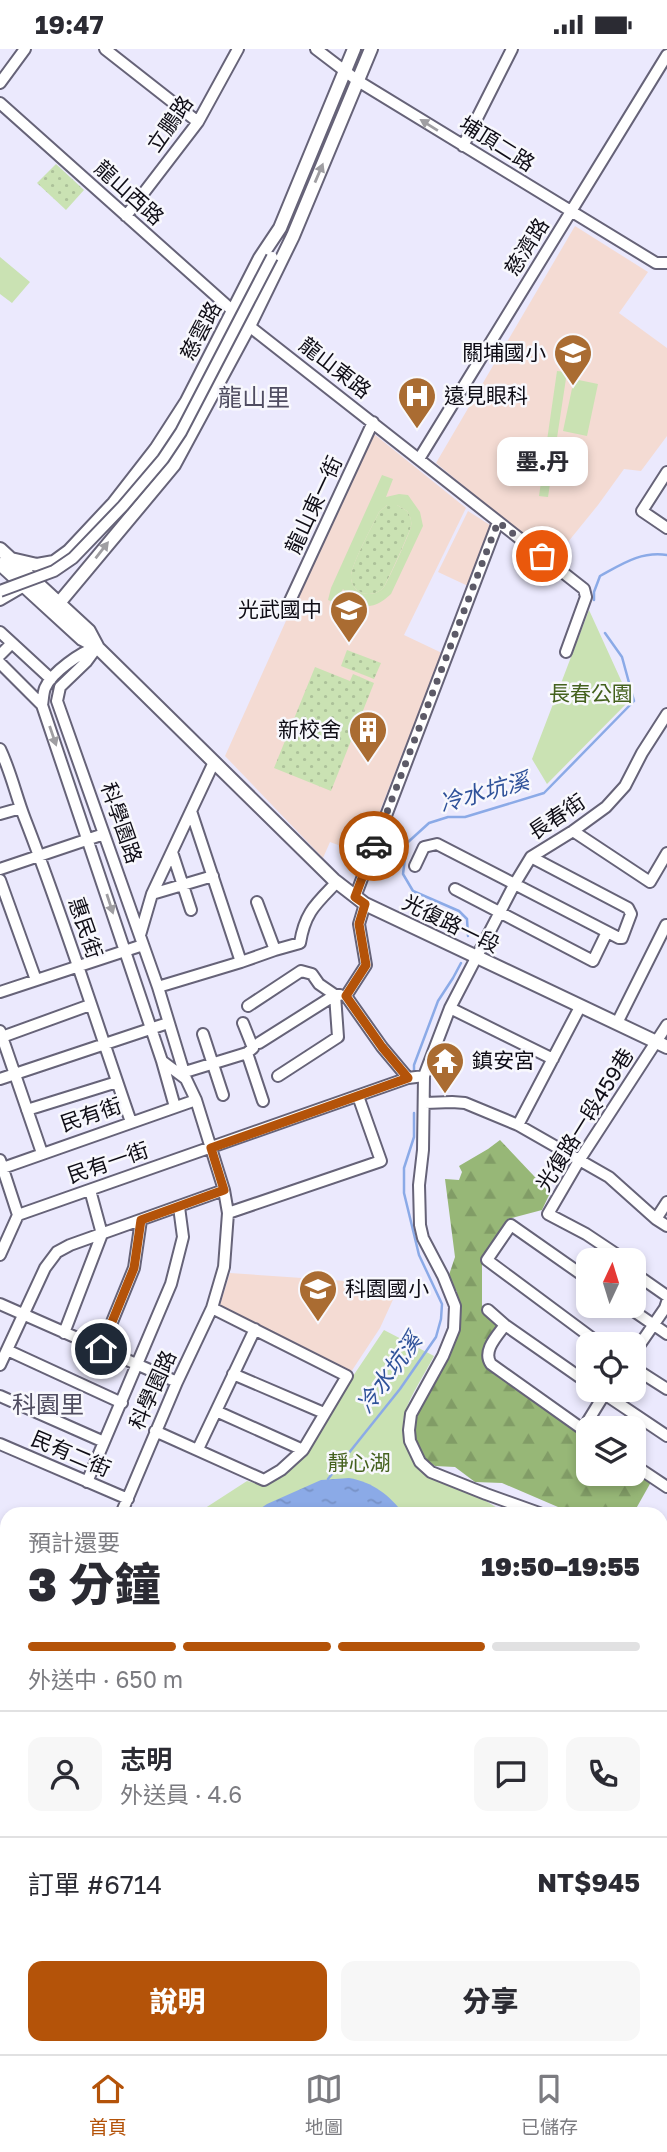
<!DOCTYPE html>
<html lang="zh-TW">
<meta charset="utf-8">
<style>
:root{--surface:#fff;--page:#f7f7f7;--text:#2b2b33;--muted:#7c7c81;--line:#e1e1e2;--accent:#b45309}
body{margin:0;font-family:"Golos Text","Noto Sans TC",sans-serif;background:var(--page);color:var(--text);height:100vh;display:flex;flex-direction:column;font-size:26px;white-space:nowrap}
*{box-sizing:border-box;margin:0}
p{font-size:23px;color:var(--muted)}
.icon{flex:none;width:38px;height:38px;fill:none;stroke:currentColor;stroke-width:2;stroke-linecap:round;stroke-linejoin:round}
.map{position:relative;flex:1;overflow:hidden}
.panel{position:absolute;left:0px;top:1458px;width:668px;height:548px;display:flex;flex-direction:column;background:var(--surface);border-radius:21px 21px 0 0;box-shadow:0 4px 10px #0003}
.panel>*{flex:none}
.needle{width:46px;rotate:4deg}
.fabs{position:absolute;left:576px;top:1199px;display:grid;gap:14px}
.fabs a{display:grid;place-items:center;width:70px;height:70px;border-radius:14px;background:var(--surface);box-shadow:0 4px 10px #0003;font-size:35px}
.pin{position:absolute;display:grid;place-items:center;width:60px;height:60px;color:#fff;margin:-30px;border:4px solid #fff;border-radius:50%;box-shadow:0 2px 7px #0007}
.courier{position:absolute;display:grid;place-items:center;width:70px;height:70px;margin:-35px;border:5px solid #b45309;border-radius:50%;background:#fff;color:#222;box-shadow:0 2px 9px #0007}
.bubble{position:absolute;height:49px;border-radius:14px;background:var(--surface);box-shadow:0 4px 10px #0003;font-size:23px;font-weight:800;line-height:49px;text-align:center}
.overview em{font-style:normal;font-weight:800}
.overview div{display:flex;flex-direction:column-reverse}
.overview{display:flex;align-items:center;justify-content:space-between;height:119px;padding:0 28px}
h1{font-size:46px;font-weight:800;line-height:52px}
.bar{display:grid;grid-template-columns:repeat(4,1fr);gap:10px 7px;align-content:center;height:84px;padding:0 28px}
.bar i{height:9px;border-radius:5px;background:var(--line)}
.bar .active{background:var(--accent)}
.bar p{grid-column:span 4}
.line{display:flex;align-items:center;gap:18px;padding:0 28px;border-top:2px solid var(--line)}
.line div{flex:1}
.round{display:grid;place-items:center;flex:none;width:74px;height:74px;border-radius:14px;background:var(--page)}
.cta{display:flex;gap:14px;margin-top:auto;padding:14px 28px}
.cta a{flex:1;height:80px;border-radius:14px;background:var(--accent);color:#fff;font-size:28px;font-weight:800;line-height:80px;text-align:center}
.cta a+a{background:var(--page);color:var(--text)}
.status{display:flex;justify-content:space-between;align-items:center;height:49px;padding:0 35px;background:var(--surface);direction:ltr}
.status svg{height:19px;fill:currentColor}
.menu{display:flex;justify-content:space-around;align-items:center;height:98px;border-top:2px solid var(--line);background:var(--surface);font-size:19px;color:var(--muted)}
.menu a{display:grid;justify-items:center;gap:4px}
.menu .active{color:var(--accent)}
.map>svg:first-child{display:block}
.built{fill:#dbd9f2}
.education{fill:#f4dbd3}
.grass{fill:url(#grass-dots)}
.forest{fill:url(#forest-firs)}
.park{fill:#cae2b3;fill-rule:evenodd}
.water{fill:url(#water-ripples)}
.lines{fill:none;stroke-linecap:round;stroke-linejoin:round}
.stream{stroke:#8baae7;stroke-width:2.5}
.minor-casing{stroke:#666378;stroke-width:14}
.major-casing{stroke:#666378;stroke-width:16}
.minor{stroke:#fff;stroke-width:10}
.major{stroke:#fff;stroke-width:12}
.minor-bridge-casing{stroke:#666378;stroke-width:14;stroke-linecap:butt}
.minor-bridge{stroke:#fff;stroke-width:10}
.oneway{fill:#9f9ea2}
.done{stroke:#5c5a67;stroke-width:7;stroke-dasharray:0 12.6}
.route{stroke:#b45309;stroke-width:9}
.labels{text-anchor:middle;stroke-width:5;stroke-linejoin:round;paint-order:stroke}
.street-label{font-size:21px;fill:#0f0d16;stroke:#f8f8fd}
.poi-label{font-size:21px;fill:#0f0d16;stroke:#f8f8fd;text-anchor:end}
.park-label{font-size:21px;fill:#44611e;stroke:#f8f8fd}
.water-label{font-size:23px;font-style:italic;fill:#2f529a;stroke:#f8f8fd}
.quarter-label{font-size:24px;fill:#504d61;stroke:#f8f8fd}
</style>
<div class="status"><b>19:47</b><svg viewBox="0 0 49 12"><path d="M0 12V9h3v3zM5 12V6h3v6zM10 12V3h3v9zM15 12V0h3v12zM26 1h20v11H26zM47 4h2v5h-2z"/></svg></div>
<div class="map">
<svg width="667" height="2005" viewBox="0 0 667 2005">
<defs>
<pattern id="grass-dots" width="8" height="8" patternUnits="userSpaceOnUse" patternTransform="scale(1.75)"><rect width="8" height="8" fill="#cae2b3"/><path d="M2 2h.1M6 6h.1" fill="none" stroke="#acc199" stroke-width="1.8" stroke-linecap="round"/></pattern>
<pattern id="forest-firs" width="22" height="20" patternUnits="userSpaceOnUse" patternTransform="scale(1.75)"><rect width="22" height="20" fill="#97b777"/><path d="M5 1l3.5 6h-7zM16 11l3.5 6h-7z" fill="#819c66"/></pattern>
<pattern id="water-ripples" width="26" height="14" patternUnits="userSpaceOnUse" patternTransform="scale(1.75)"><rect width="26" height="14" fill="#8baae7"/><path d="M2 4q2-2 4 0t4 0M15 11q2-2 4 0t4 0" fill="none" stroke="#7791c5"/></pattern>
</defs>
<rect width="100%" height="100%" fill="#ebe9fd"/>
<path class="built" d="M 0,1911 L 7,1914 L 7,1998 L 300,1998 L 336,2005 L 0,2005 Z"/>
<path class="education" d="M 575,177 L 648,223 L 619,264 L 667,299 L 667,387 L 641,422 L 624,420 L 598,456 L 559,504 L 543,503 L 436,414 Z
M 374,385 L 466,459 L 404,586 L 442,604 L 363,805 L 330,793 L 323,809 L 225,707 L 294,554 Z
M 468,462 L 493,478 L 468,537 L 438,523 Z
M 230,1224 L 376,1234 L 396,1244 L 380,1279 L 351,1323 L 220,1256 Z
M 662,1525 L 667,1528 L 667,2005 L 588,2005 L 588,1999 L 662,1998 Z"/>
<path class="grass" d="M 56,115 L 84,141 L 66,161 L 37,134 Z
M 387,456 L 397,456 L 407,462 C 410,466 412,472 411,477 C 410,483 387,533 384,538 C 374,550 352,546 351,529 C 350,517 373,476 379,463 Z
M 347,601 L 381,614 L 374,630 L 341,617 Z
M 315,618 L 350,632 L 353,625 L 374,634 L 331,742 L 274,719 Z
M 400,1999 L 559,1999 L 558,2005 L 432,2005 Z"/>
<path class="forest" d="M 500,1091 L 550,1144 L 542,1161 L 508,1170 L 482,1209 L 482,1257 L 488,1267 L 500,1277 L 484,1311 L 588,1388 L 588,1424 L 634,1424 L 634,1421 L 651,1433 L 633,1465 L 560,1465 L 558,1458 L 502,1434 L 475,1433 L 455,1418 L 435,1417 L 422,1408 L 413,1392 L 414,1366 L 446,1307 L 456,1249 L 457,1242 L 454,1241 L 449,1226 L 455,1208 L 445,1130 L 459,1131 L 462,1123 L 459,1117 L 488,1100 Z"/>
<path class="park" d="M 0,208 L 30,233 L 12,254 L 0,245 Z
M 557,322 L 567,323 L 548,448 L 539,447 Z
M 574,330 L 598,335 L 587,387 L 563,382 Z
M 382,426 L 393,430 L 386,448 L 399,445 L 408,446 L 420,463 L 423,477 L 391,545 C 372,563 359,560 343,540 L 336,554 L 328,551 L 331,539 ZM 387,456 L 397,456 L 407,462 C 410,466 412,472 411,477 C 410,484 388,532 384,538 C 374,550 352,546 351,529 C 350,517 373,476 379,463 Z
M 589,561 L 630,651 L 547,735 L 532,710 Z
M 384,1281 L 434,1307 C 406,1360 380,1382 436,1429 L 459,1428 L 486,1452 L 507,1465 L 196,1465 L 247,1432 L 262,1436 L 305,1407 L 349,1333 Z"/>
<path class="water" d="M 349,1429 C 373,1433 389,1446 404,1465 L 252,1465 L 267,1455 L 321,1431 Z"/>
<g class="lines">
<path class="stream" d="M 594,551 L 594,543 L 600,527 C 622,515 641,502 667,506
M 468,887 L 467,870 L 459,862 L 413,842 L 403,825 L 407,794 L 429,774 L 448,768 L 465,768 L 544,744 L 634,652 L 622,608 L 605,584
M 414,1023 L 414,1016 L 438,952 L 453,929 L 461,914
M 328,1430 L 400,1340 L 436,1288 L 441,1270 L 442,1255 L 419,1206 L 404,1144 L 404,1119 L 414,1088 L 414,1064"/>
<defs>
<path id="minor" d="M 105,0 L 198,73
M 316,0 L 358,32 L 656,214 L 667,214
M 0,34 L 25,0
M 0,54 L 233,262
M 463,97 L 512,0
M 126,167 L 198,73 L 238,0
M 249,277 L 584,540 L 586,548 L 566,603
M 419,410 L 667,6
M 667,423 L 642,462 L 667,479
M 0,551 L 24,537
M 289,554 L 373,373
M 0,583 L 12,594
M 97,598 L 86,613 L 60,638 L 57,652 L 158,938 L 186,1030 L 196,1051 L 224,1141 L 228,1164 L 224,1218 L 212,1259 L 177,1333 L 121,1465
M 97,598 C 81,603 52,623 45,639 C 43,644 43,651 42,656 L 162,1012 L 186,1030
M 0,606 L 12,594 L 51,630
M 0,614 L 42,656
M 0,700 C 11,723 16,747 25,770 C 64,870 96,972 131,1073
M 191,762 L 241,913 L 275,901 L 257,853
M 0,765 L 21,759
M 573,782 L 650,833 L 667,804
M 172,803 L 191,861
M 415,817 L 424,798 L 437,795 L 619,889 L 622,889 L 631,865 L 628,859 L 531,808
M 0,820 L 104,785
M 0,831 L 36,931
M 455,840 L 593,912 L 607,883
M 152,845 L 213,827
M 355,848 L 498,473
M 140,886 L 152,845 L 214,713
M 275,901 L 300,894 C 305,863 316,855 337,833
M 158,938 L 241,913
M 0,943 L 143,896
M 346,947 L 382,998 L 408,1029
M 346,947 L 366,916 L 359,875 L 365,855
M 248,957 L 301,922 L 312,925 L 319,935 L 335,946 L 338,988 L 278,1027
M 450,959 L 553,1010
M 617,974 L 666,876
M 0,982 L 42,1104
M 203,985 L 223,1046
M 2,988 L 90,956
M 259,994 L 335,946 L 340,946
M 247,1004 L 263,1052
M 162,1012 L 175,1058
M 185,1023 L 247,1004 L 253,999 L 243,974
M 0,1030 L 168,974
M 425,1054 L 452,1053 L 465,1054 L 518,1076 L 609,1128 L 656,1170 L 667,1177
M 27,1061 L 117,1033
M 518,1076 L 580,958
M 0,1111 L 18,1166 L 0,1206
M 0,1120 L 196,1051
M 90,1141 L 102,1185
M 228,1164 L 381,1112 L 358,1047
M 548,1165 L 580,1110 L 667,976
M 548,1165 L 586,1185 L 625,1211
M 18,1166 L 408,1029 L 424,1027
M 656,1170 L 667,1153
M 634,1224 L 667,1247
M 588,1230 L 511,1176 L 487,1211 L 600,1295
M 0,1255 L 177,1333
M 625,1256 L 667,1285
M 488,1261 L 505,1276 L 588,1334
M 505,1276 C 497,1287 482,1302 491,1315 L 588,1384
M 64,1284 L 102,1185
M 101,1300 L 134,1219 L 141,1171
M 7,1301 L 122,1354
M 634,1304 L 665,1259 L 667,1253
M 0,1316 L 45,1219 L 57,1203 L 70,1196 L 224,1141
M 634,1319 L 667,1340
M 233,1325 L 324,1364
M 597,1340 L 667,1387
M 0,1347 L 104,1393
M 216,1362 L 303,1401
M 583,1380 L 607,1341
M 155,1382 L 264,1431 L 281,1421 L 303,1401 L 347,1327 L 212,1259
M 0,1395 L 128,1450
M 198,1400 L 255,1280
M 634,1416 L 667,1438
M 87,1433 L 171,1235 L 183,1188 L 179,1158
M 542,1465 L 486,1445 L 431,1423 L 420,1413 L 410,1392 L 409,1381 L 411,1365 L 443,1307 L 454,1280 L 455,1257 L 443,1227 L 423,1189 L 420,1176 L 419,1136 L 423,1101 L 424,1027 L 450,959 L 514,836 L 531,808 L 573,782 L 606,758 L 625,737 L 642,704 L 667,665
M 662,1514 L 667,1517
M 0,1587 L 7,1590
M 0,1928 L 7,1931
M 0,1942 L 7,1945
M 169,1998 L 192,2005
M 227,1998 L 260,2005
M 95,2005 L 101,1998
M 576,2005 L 577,1998"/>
<path id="major" d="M 0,500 L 89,582 L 97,597
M 11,510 L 37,516 L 54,513 L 69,502 L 114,454 L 156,400 L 187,352 L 260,209 L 280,179 L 354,0
M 0,515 L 82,590 L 97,598 L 334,831 L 365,855 L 667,998
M 59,554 L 174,416 L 249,277 L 293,187 L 371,0"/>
</defs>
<use href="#minor" class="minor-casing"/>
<use href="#major" class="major-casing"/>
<use href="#minor" class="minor"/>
<use href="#major" class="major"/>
<defs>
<path id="minor-bridge" d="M 0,542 L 54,522 L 73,509 L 123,457 L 163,410 L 181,383 L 272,208"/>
</defs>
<use href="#minor-bridge" class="minor-bridge-casing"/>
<use href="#minor-bridge" class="minor-bridge"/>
</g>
<defs><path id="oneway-solid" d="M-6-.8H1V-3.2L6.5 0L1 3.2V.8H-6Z" transform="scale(1.75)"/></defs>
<g class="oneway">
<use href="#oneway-solid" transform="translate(429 76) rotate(-148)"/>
<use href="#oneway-solid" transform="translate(319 124) rotate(-67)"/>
<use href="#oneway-solid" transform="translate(102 501) rotate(-52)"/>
<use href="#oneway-solid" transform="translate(53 687) rotate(71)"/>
<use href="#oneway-solid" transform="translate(110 855) rotate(72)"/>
</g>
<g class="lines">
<path class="done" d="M 374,797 L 498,473 L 542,507"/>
<path class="route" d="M 101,1300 L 134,1219 L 141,1171 L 224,1141 L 211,1099 L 408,1029 L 382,998 L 346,947 L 366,916 L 359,875 L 365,855 L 355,848 L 374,797"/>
</g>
<defs>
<symbol id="school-pin" viewBox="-11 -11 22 30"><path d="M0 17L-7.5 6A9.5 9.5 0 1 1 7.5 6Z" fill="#aa6c32" stroke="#f8f8fd"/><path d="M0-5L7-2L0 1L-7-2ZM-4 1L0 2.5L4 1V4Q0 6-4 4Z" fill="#fff"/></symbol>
<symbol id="hospital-pin" viewBox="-11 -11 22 30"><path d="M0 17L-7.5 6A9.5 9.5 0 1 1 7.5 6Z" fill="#aa6c32" stroke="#f8f8fd"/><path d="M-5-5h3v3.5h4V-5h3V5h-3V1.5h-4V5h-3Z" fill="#fff"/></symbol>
<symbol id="building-pin" viewBox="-11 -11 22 30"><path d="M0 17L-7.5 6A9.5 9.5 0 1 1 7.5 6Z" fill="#aa6c32" stroke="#f8f8fd"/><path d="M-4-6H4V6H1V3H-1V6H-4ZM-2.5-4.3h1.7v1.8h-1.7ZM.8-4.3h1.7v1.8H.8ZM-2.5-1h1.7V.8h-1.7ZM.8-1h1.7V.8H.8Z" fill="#fff"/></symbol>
<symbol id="temple-pin" viewBox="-11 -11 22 30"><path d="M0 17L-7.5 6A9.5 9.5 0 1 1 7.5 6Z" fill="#aa6c32" stroke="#f8f8fd"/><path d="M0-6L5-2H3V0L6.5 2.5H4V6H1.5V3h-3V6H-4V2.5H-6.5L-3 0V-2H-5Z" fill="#fff"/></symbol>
</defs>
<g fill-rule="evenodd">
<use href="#school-pin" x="551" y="282" width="44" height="60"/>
<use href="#hospital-pin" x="395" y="325" width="44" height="60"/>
<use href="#school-pin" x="327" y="539" width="44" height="60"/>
<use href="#building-pin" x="346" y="659" width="44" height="60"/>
<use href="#temple-pin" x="423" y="990" width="44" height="60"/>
<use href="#school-pin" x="296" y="1218" width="44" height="60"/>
</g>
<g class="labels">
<g class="street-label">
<text transform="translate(170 75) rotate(-55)" y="7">立鵬路</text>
<text transform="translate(497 95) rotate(32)" y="7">埔頂二路</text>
<text transform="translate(129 144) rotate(42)" y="7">龍山西路</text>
<text transform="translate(527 198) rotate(-58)" y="7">慈濟路</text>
<text transform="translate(201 282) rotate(-62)" y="7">慈雲路</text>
<text transform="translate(335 319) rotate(38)" y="7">龍山東路</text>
<text transform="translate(314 456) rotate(-65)" y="7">龍山東一街</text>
<text transform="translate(557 768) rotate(-34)" y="7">長春街</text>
<text transform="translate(121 774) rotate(71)" y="7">科學園路</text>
<text transform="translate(451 875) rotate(26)" y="7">光復路一段</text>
<text transform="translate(85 879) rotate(71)" y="7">惠民街</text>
<text transform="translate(91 1066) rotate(-19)" y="7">民有街</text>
<text transform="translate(585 1071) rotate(-58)" y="7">光復路一段459巷</text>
<text transform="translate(108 1114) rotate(-19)" y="7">民有一街</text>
<text transform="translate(153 1341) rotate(-66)" y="7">科學園路</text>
<text transform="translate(71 1405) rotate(23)" y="7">民有二街</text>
</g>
<g class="poi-label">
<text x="546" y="311">關埔國小</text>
<text x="444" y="354" text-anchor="start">遠見眼科</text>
<text x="322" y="568">光武國中</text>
<text x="341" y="688">新校舍</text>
<text x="472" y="1019" text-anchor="start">鎮安宮</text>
<text x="345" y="1247" text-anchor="start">科園國小</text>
</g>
<g class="park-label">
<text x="591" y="652">長春公園</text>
<text x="359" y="1421">靜心湖</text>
</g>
<g class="water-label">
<text transform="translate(484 743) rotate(-15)" y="8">冷水坑溪</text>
<text transform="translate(389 1324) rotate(-54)" y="8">冷水坑溪</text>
</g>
<g class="quarter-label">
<text x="254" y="357">龍山里</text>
<text x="48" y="1364">科園里</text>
</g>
</g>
</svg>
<div class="fabs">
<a><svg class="needle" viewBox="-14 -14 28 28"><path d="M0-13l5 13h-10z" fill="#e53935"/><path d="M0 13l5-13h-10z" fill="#7c7c81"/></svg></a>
<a><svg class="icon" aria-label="locate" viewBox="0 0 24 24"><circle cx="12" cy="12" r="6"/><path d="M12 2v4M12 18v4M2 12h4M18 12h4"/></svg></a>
<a><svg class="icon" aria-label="layers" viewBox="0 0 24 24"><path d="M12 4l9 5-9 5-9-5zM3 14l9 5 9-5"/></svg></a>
</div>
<div class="pin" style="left:542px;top:507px;background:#ea580c"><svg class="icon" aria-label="bag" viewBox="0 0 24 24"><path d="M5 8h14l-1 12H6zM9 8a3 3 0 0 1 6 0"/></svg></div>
<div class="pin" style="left:101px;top:1300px;background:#1f2937"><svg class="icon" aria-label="home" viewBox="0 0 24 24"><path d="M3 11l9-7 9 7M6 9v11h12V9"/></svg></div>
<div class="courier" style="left:374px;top:797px"><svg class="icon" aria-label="car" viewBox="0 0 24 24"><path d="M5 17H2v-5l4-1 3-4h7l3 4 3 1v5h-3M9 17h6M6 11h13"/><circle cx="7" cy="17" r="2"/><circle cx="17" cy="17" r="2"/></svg></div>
<div class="bubble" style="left:497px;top:388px;width:91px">墨.丹</div>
<section class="panel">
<div class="overview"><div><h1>3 分鐘</h1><p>預計還要</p></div><em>19:50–19:55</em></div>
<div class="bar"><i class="active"></i><i class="active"></i><i class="active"></i><i></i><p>外送中 · 650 m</p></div>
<div class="line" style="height:126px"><a class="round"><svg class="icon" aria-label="person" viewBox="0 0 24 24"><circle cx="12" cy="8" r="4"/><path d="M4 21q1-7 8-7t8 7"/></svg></a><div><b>志明</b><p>外送員 · 4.6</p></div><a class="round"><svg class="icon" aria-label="chat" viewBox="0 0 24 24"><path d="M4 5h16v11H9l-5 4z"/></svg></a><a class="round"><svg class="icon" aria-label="phone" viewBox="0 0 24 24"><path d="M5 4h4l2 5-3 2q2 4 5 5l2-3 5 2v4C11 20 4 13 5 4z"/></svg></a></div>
<div class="line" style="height:91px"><div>訂單 #6714</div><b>NT$945</b></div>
<div class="cta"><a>說明</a><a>分享</a></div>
</section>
</div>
<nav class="menu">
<a class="active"><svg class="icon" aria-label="home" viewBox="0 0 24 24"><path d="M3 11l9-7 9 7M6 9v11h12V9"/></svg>首頁</a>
<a><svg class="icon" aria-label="map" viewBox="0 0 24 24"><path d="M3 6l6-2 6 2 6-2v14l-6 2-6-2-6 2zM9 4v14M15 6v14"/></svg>地圖</a>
<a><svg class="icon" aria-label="saved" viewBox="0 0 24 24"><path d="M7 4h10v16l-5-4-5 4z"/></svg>已儲存</a>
</nav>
